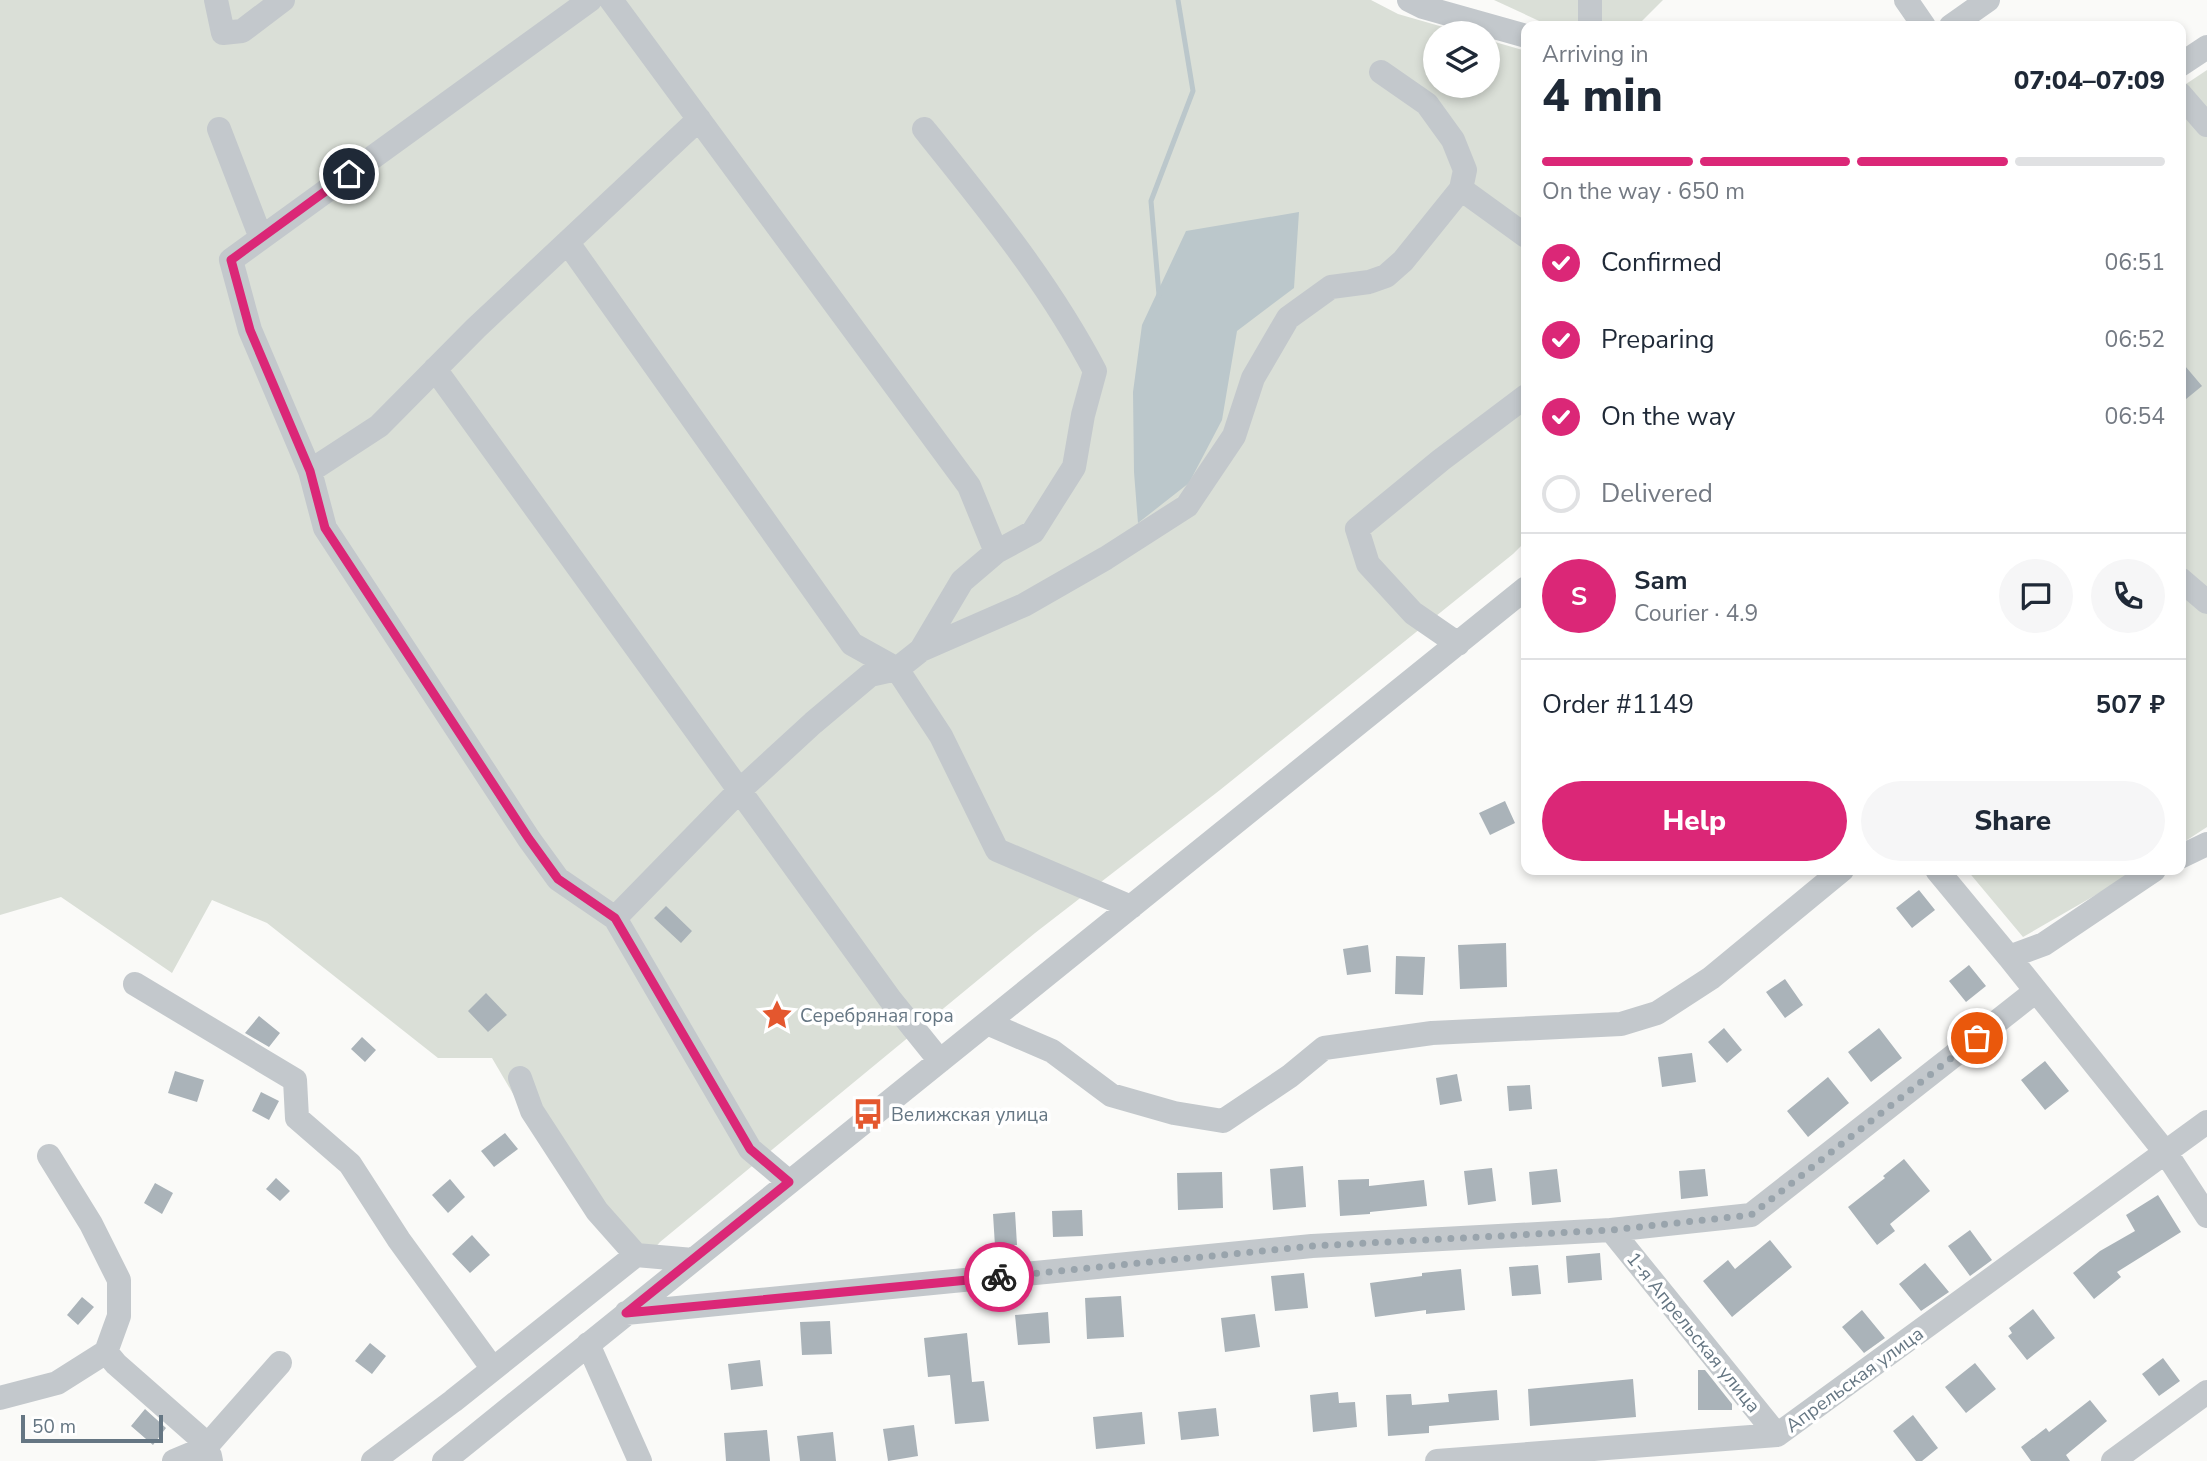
<!DOCTYPE html>
<meta charset="utf-8">
<style>
:root{--surface:#fff;--page:#f6f6f7;--text:#1f2937;--muted:#747a83;--line:#e0e1e3;--accent:#db2777}
body{margin:0;font-family:"Nunito Sans",sans-serif;background:var(--page);color:var(--text);height:100vh;display:flex;flex-direction:column;font-size:26px;white-space:nowrap}
*{box-sizing:border-box;margin:0}
p{font-size:23px;color:var(--muted)}
.icon{flex:none;width:38px;height:38px;fill:none;stroke:currentColor;stroke-width:2;stroke-linecap:round;stroke-linejoin:round}
.map{position:relative;flex:1;overflow:hidden}
.side{position:absolute;left:1521px;top:21px;width:665px;height:854px;display:flex;flex-direction:column;background:var(--surface);border-radius:14px;box-shadow:0 4px 10px #0003}
.side>*{flex:none}
.tools{position:absolute;left:1423px;top:21px;display:grid;gap:14px}
.tools a{display:grid;place-items:center;width:77px;height:77px;border-radius:50%;background:var(--surface);box-shadow:0 4px 10px #0003;font-size:35px}
.scale{position:absolute;left:21px;bottom:18px;width:142px;box-sizing:border-box;padding-left:7px;border:4px solid #657683;border-top:0;font-size:19px;line-height:24px;white-space:nowrap;color:#657683;-webkit-text-stroke:5px #fff;paint-order:stroke}
.pin{position:absolute;display:grid;place-items:center;width:60px;height:60px;color:#fff;margin:-30px;border:4px solid #fff;border-radius:50%;box-shadow:0 2px 7px #0007}
.courier{position:absolute;display:grid;place-items:center;width:70px;height:70px;margin:-35px;border:5px solid #db2777;border-radius:50%;background:#fff;color:#222;box-shadow:0 2px 9px #0007}
.overview em{font-style:normal;font-weight:800}
.overview div{display:flex;flex-direction:column-reverse}
.overview{display:flex;align-items:center;justify-content:space-between;height:119px;padding:0 21px}
h1{font-size:46px;font-weight:800;line-height:52px}
.bar{display:grid;grid-template-columns:repeat(4,1fr);gap:10px 7px;align-content:center;height:84px;padding:0 21px}
.bar i{height:9px;border-radius:5px;background:var(--line)}
.bar .selected{background:var(--accent)}
.bar p{grid-column:span 4}
.line{display:flex;align-items:center;gap:18px;padding:0 21px;border-top:2px solid var(--line)}
.line div{flex:1}
.round{display:grid;place-items:center;flex:none;width:74px;height:74px;border-radius:37px;background:var(--page)}
ol{padding:0 21px;list-style:none}
li{display:flex;align-items:center;gap:21px;height:77px}
li p{margin-inline-start:auto}
li .icon{padding:7px;border-radius:50%;background:var(--accent);color:#fff;stroke-width:4}
li:last-child{color:var(--muted)}
li i{width:38px;height:38px;border:4px solid var(--line);border-radius:50%}
.action{display:flex;gap:14px;margin-top:auto;padding:14px 21px}
.action a{flex:1;height:80px;border-radius:42px;background:var(--accent);color:#fff;font-size:28px;font-weight:800;line-height:80px;text-align:center}
.action a+a{background:var(--page);color:var(--text)}
.map>svg:first-child{display:block}
.green{fill:#dadfd7}
.water{fill:#bbc7cb}
.lines{fill:none;stroke-linecap:round;stroke-linejoin:round}
.stream{stroke:#bbc7cb;stroke-width:5}
.building{fill:#aab3b9}
.minor{stroke:#c3c8cc;stroke-width:24}
.done{stroke:#99a4ac;stroke-width:7;stroke-dasharray:0 12.6}
.route{stroke:#db2777;stroke-width:9}
.labels{text-anchor:middle;stroke-width:7;stroke-linejoin:round;paint-order:stroke}
.poi-label{font-size:19px;fill:#657683;stroke:#fff;text-anchor:start}
.street-label{font-size:19px;fill:#657683;stroke:#fff}
</style>
<div class="map">
<svg width="2207" height="1461" viewBox="0 0 2207 1461">
<rect width="100%" height="100%" fill="#fafaf8"/>
<path class="green" d="M 0,0 L 1371,0 L 1398,14 L 1464,33 L 1435,33 L 1435,86 L 1488,86 L 1488,40 L 1526,51 L 1526,541 L 1513,554 L 1220,790 L 1035,933 L 660,1242 L 634,1271 L 550,1157 L 492,1058 L 438,1058 L 267,923 L 212,900 L 172,973 L 61,897 L 0,915 Z
M 1494,0 L 1663,0 L 1637,26 L 1550,26 Z
M 2207,70 L 2207,827 L 2181,844 L 2180,88 Z
M 1967,870 L 2139,870 L 2023,937 Z"/>
<path class="water" d="M 1299,212 L 1294,288 L 1237,331 L 1222,420 L 1189,483 L 1138,523 L 1134,472 L 1133,392 L 1142,325 L 1186,231 Z"/>
<g class="lines">
<path class="stream" d="M 1159,295 L 1151,201 L 1193,91 L 1178,0"/>
</g>
<path class="building" d="M 2180,360 L 2202,386 L 2180,404 Z
M 1505,801 L 1515,823 L 1490,835 L 1479,813 Z
M 1919,890 L 1935,910 L 1912,928 L 1896,908 Z
M 666,906 L 692,931 L 681,943 L 654,918 Z
M 1506,943 L 1507,987 L 1460,989 L 1458,945 Z
M 1368,945 L 1371,972 L 1347,975 L 1343,949 Z
M 1396,956 L 1425,957 L 1423,995 L 1395,994 Z
M 1969,965 L 1986,986 L 1966,1002 L 1949,981 Z
M 1785,979 L 1803,1005 L 1785,1018 L 1766,992 Z
M 486,993 L 507,1015 L 488,1032 L 468,1011 Z
M 259,1016 L 280,1033 L 269,1047 L 245,1033 Z
M 1724,1028 L 1742,1050 L 1727,1063 L 1708,1042 Z
M 1879,1028 L 1902,1058 L 1871,1082 L 1848,1052 Z
M 362,1037 L 376,1050 L 365,1062 L 351,1049 Z
M 1692,1053 L 1696,1082 L 1662,1087 L 1658,1057 Z
M 2045,1061 L 2069,1091 L 2045,1110 L 2021,1080 Z
M 175,1071 L 204,1080 L 197,1102 L 168,1093 Z
M 1457,1074 L 1462,1101 L 1440,1105 L 1436,1078 Z
M 1828,1077 L 1849,1103 L 1808,1137 L 1787,1111 Z
M 1530,1085 L 1532,1109 L 1509,1111 L 1507,1086 Z
M 261,1092 L 279,1101 L 269,1120 L 252,1111 Z
M 505,1133 L 518,1149 L 494,1167 L 481,1151 Z
M 1904,1159 L 1930,1191 L 1890,1224 L 1895,1231 L 1877,1245 L 1848,1207 L 1885,1178 L 1883,1176 Z
M 1303,1166 L 1306,1207 L 1273,1210 L 1270,1169 Z
M 1492,1168 L 1496,1201 L 1468,1205 L 1464,1171 Z
M 1557,1169 L 1561,1202 L 1532,1205 L 1529,1172 Z
M 1705,1169 L 1708,1196 L 1681,1199 L 1679,1171 Z
M 1222,1172 L 1223,1208 L 1178,1210 L 1177,1173 Z
M 276,1178 L 290,1191 L 280,1201 L 266,1189 Z
M 450,1179 L 465,1197 L 448,1213 L 432,1195 Z
M 1369,1179 L 1369,1186 L 1424,1180 L 1427,1206 L 1370,1212 L 1370,1214 L 1340,1216 L 1338,1180 Z
M 155,1183 L 173,1193 L 162,1214 L 144,1203 Z
M 2158,1195 L 2181,1232 L 2117,1272 L 2121,1277 L 2094,1299 L 2073,1273 L 2100,1251 L 2135,1231 L 2126,1215 Z
M 1082,1210 L 1083,1236 L 1053,1237 L 1052,1211 Z
M 1015,1212 L 1017,1245 L 995,1246 L 993,1214 Z
M 1970,1230 L 1992,1260 L 1970,1276 L 1948,1246 Z
M 472,1235 L 490,1255 L 470,1273 L 452,1254 Z
M 1770,1240 L 1792,1267 L 1732,1317 L 1703,1281 L 1728,1260 L 1735,1269 Z
M 1600,1253 L 1602,1280 L 1568,1283 L 1566,1256 Z
M 1925,1263 L 1949,1292 L 1921,1311 L 1899,1284 Z
M 1538,1265 L 1541,1294 L 1512,1296 L 1509,1267 Z
M 1461,1269 L 1465,1310 L 1426,1314 L 1426,1310 L 1375,1317 L 1370,1283 L 1422,1276 L 1422,1273 Z
M 1304,1273 L 1308,1308 L 1275,1311 L 1271,1276 Z
M 1121,1296 L 1124,1337 L 1087,1339 L 1085,1298 Z
M 82,1297 L 94,1307 L 78,1325 L 67,1315 Z
M 2033,1309 L 2055,1338 L 2027,1360 L 2008,1336 L 2012,1333 L 2009,1328 Z
M 1862,1310 L 1885,1338 L 1864,1353 L 1842,1327 Z
M 1048,1312 L 1050,1343 L 1018,1345 L 1015,1315 Z
M 1255,1314 L 1260,1347 L 1225,1352 L 1221,1318 Z
M 830,1321 L 832,1354 L 802,1355 L 800,1322 Z
M 967,1333 L 972,1382 L 984,1381 L 989,1421 L 955,1424 L 950,1375 L 928,1377 L 924,1338 Z
M 370,1343 L 386,1356 L 372,1374 L 355,1361 Z
M 2163,1358 L 2180,1381 L 2159,1396 L 2142,1374 Z
M 760,1360 L 763,1386 L 731,1390 L 728,1364 Z
M 1975,1363 L 1996,1389 L 1966,1413 L 1945,1387 Z
M 1698,1370 L 1705,1370 L 1732,1404 L 1732,1410 L 1698,1410 Z
M 1633,1379 L 1636,1417 L 1530,1426 L 1528,1389 Z
M 1497,1390 L 1499,1420 L 1429,1426 L 1429,1433 L 1388,1436 L 1386,1395 L 1411,1394 L 1412,1405 L 1449,1402 L 1448,1394 Z
M 1338,1392 L 1339,1403 L 1355,1402 L 1357,1427 L 1313,1432 L 1310,1395 Z
M 2090,1400 L 2107,1421 L 2066,1455 L 2070,1461 L 2031,1461 L 2021,1447 L 2046,1428 L 2049,1432 Z
M 1216,1408 L 1219,1436 L 1181,1440 L 1178,1412 Z
M 145,1409 L 166,1428 L 153,1445 L 131,1426 Z
M 1142,1412 L 1145,1444 L 1096,1449 L 1093,1417 Z
M 1913,1415 L 1938,1448 L 1922,1461 L 1916,1461 L 1893,1431 Z
M 914,1425 L 918,1456 L 888,1461 L 883,1429 Z
M 767,1430 L 770,1461 L 726,1461 L 724,1433 Z
M 833,1432 L 836,1461 L 800,1461 L 797,1436 Z"/>
<g class="lines">
<path class="minor" d="M 216,0 L 223,33 L 242,31 L 283,0
M 590,0 L 231,260 L 250,330 L 310,471 L 325,528 L 529,839 L 558,879 L 615,918 L 750,1149 L 789,1182
M 611,0 L 969,486 L 996,552
M 1409,0 L 1423,7 L 1526,36
M 1906,0 L 1924,26
M 1590,26 L 1590,0
M 1951,26 L 1988,0
M 2180,65 L 2207,47
M 1381,72 L 1427,104 L 1453,140 L 1465,170 L 1461,189
M 2180,94 L 2207,125
M 219,129 L 261,238
M 568,243 L 852,644 L 897,669 L 921,650 L 962,581 L 996,552 L 1033,532 L 1074,467 L 1083,415 L 1095,371 C 1049,283 986,206 924,129
M 435,369 L 890,999 L 940,1061
M 310,471 L 379,426 L 476,328 L 699,119
M 2180,579 L 2207,602
M 1458,644 L 1413,613 L 1368,564 L 1357,529 L 1441,460 L 1526,396
M 921,650 L 1024,605 L 1106,558 L 1187,506 L 1234,436 L 1253,378 L 1288,318 L 1331,287 L 1369,282 L 1386,276 L 1403,261 L 1461,189 L 1526,236
M 2180,857 L 2207,844
M 1937,870 L 2009,957 L 2044,944 L 2154,870
M 615,918 L 739,791 L 813,723 L 870,675 L 897,669 L 941,736 L 997,850 L 1131,907
M 2009,957 L 2166,1153 L 2207,1216
M 135,984 L 295,1080 L 297,1118 L 350,1164 L 399,1240 L 493,1369
M 987,1023 L 1052,1051 L 1111,1095 L 1174,1113 L 1223,1121 L 1290,1076 L 1324,1048 L 1432,1033 L 1621,1024 L 1657,1013 L 1711,978 L 1842,870
M 520,1078 L 532,1111 L 597,1211 L 636,1255 L 693,1260
M 49,1156 L 91,1224 L 119,1280 L 119,1316 L 106,1352 L 116,1364 L 198,1436 L 210,1456 L 211,1461
M 1611,1230 L 1751,1215 L 2036,991
M 626,1313 L 1312,1246 L 1611,1230 L 1777,1435
M 588,1344 L 640,1461
M 0,1398 L 57,1383 L 106,1352
M 174,1461 L 205,1448 L 280,1363
M 373,1461 L 453,1401 L 636,1255
M 444,1461 L 1526,588
M 1437,1461 L 1777,1435 L 2207,1122
M 2113,1461 L 2207,1392"/>
</g>
<g class="lines">
<path class="done" d="M 999,1277 L 1312,1246 L 1611,1230 L 1751,1215 L 1977,1038"/>
<path class="route" d="M 349,174 L 231,260 L 250,330 L 310,471 L 325,528 L 529,839 L 558,879 L 615,918 L 750,1149 L 789,1182 L 626,1313 L 999,1277"/>
</g>
<defs>
<symbol id="sight-bare" viewBox="-9 -9 18 18"><path d="M0-6L1.8-2.2L6-1.7L2.9 1.2L3.7 5.4L0 3.3L-3.7 5.4L-2.9 1.2L-6-1.7L-1.8-2.2Z" fill="#e4572e" stroke="#fff" stroke-width="2.5" paint-order="stroke"/></symbol>
<symbol id="bus-bare" viewBox="-9 -9 18 18"><path d="M-5-6H5V4H4V6H2V4H-2V6H-4V4H-5ZM-3.5-4V0h7V-4ZM-3.5 1.2v1.5H-2V1.2ZM2 1.2v1.5H3.5V1.2Z" fill="#e4572e" stroke="#fff" stroke-width="2.5" paint-order="stroke"/></symbol>
</defs>
<g fill-rule="evenodd">
<use href="#sight-bare" x="755" y="993" width="44" height="44"/>
<use href="#bus-bare" x="846" y="1092" width="44" height="44"/>
</g>
<g class="labels">
<g class="poi-label">
<text x="800" y="1022">Серебряная гора</text>
<text x="891" y="1121">Велижская улица</text>
</g>
<g class="street-label">
<text transform="translate(1694 1332) rotate(51)" y="7">1-я Апрельская улица</text>
<text transform="translate(1854 1379) rotate(-36)" y="7">Апрельская улица</text>
</g>
</g>
</svg>
<div class="tools">
<a><svg class="icon" aria-label="layers" viewBox="0 0 24 24"><path d="M12 4l9 5-9 5-9-5zM3 14l9 5 9-5"/></svg></a>
</div>
<div class="scale">50 m</div>
<div class="pin" style="left:1977px;top:1038px;background:#ea580c"><svg class="icon" aria-label="bag" viewBox="0 0 24 24"><path d="M5 8h14l-1 12H6zM9 8a3 3 0 0 1 6 0"/></svg></div>
<div class="pin" style="left:349px;top:174px;background:#1f2937"><svg class="icon" aria-label="home" viewBox="0 0 24 24"><path d="M3 11l9-7 9 7M6 9v11h12V9"/></svg></div>
<div class="courier" style="left:999px;top:1277px"><svg class="icon" aria-label="bike" viewBox="0 0 24 24"><circle cx="6" cy="16" r="4"/><circle cx="18" cy="16" r="4"/><path d="M6 16l4-8h5l3 8M10 8l3 8H6M13 5h3"/></svg></div>
<section class="side">
<div class="overview"><div><h1>4 min</h1><p>Arriving in</p></div><em>07:04–07:09</em></div>
<div class="bar"><i class="selected"></i><i class="selected"></i><i class="selected"></i><i></i><p>On the way · 650 m</p></div>
<ol>
<li><svg class="icon" aria-label="check" viewBox="0 0 24 24"><path d="M5 12l5 5 9-10"/></svg>Confirmed<p>06:51</p></li>
<li><svg class="icon" aria-label="check" viewBox="0 0 24 24"><path d="M5 12l5 5 9-10"/></svg>Preparing<p>06:52</p></li>
<li><svg class="icon" aria-label="check" viewBox="0 0 24 24"><path d="M5 12l5 5 9-10"/></svg>On the way<p>06:54</p></li>
<li><i></i>Delivered</li>
</ol>
<div class="line" style="height:126px"><b class="round" style="background:var(--accent);color:#fff">S</b><div><b>Sam</b><p>Courier · 4.9</p></div><a class="round"><svg class="icon" aria-label="chat" viewBox="0 0 24 24"><path d="M4 5h16v11H9l-5 4z"/></svg></a><a class="round"><svg class="icon" aria-label="phone" viewBox="0 0 24 24"><path d="M5 4h4l2 5-3 2q2 4 5 5l2-3 5 2v4C11 20 4 13 5 4z"/></svg></a></div>
<div class="line" style="height:91px"><div>Order #1149</div><b>507 ₽</b></div>
<div class="action"><a>Help</a><a>Share</a></div>
</section>
</div>
